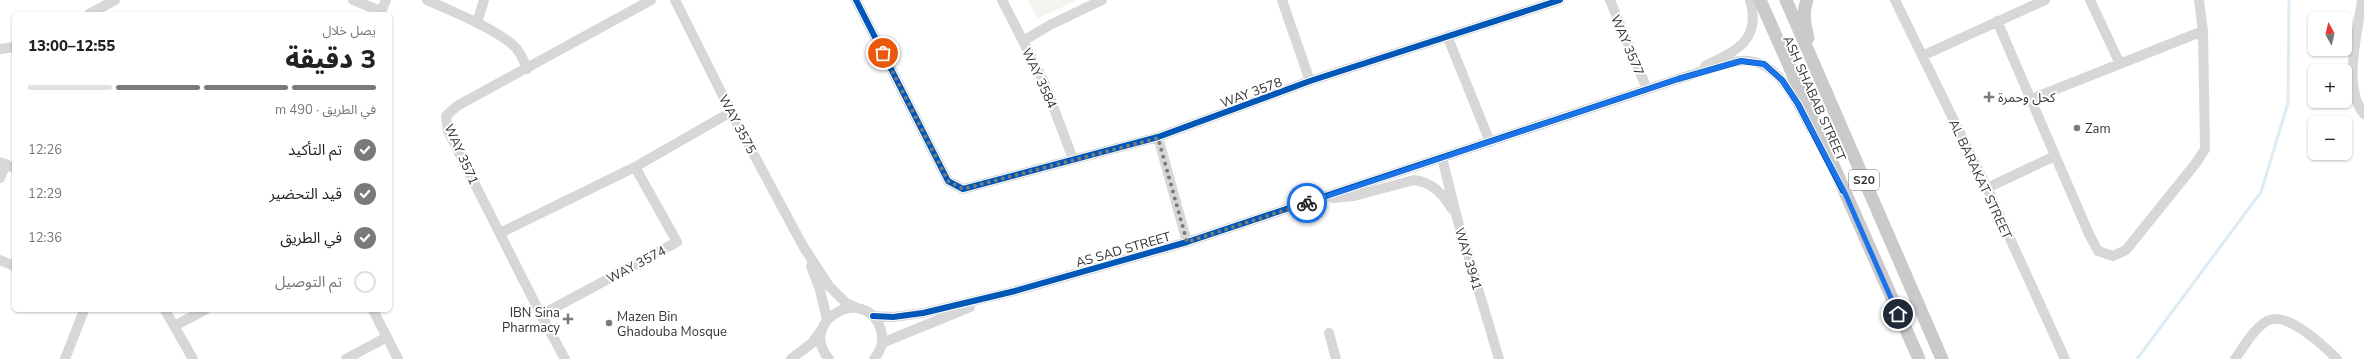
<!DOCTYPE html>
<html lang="ar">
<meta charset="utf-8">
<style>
:root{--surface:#fff;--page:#f6f6f6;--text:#222;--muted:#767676;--line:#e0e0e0;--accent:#7a7a7a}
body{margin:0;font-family:"Nunito Sans","Noto Sans Arabic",sans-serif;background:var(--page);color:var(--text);direction:rtl;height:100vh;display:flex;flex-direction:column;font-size:15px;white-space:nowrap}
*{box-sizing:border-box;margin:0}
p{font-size:13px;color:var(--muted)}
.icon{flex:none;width:22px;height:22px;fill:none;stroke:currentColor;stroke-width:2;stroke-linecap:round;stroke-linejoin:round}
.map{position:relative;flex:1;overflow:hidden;direction:ltr}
.side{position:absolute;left:12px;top:12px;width:380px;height:300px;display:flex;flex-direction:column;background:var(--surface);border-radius:6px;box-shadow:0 1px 3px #0004;direction:rtl}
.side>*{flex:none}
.needle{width:26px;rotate:352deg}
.controls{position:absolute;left:2308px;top:12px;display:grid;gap:8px}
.controls a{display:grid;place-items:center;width:44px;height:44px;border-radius:6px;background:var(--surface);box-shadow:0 1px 3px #0004;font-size:20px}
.pin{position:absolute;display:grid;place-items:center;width:34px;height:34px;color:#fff;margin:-17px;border:2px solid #fff;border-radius:50%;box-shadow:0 1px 4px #0007}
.courier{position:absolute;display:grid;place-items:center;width:40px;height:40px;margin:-20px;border:3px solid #1a73e8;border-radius:50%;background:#fff;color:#222;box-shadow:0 1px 5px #0007}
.overview em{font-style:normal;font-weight:800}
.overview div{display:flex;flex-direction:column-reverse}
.overview{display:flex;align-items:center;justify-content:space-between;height:68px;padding:0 16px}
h1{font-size:26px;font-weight:800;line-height:30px}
.bar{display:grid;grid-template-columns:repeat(4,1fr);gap:6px 4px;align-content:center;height:48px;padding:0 16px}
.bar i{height:5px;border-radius:3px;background:var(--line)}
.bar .current{background:var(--accent)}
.bar p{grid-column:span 4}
ol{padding:0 16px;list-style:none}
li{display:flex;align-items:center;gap:12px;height:44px}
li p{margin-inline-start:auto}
li .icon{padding:4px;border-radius:50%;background:var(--accent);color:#fff;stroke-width:4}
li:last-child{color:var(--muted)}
li i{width:22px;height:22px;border:2px solid var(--line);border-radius:50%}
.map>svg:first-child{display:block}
.green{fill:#f1f5ed}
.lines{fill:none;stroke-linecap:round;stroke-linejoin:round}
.stream{stroke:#ddebf3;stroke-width:3}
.minor{stroke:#d7d7d7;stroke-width:10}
.major{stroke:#cacaca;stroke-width:13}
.cycleway-casing{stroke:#fff;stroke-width:8}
.cycleway{stroke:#0057b8;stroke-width:6}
.done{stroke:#7a7a7a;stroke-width:4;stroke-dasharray:0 7.2}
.route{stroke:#1a73e8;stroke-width:5}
.poi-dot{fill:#7a7a7a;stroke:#fff;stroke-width:1.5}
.labels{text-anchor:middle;stroke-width:4;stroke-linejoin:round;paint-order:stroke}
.shield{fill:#fff;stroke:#707070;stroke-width:1}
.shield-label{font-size:12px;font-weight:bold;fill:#333}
.street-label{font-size:13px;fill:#333;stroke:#fff}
.poi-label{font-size:13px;fill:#333;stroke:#fff;text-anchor:start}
</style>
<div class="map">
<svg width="2364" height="359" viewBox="0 0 2364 359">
<rect width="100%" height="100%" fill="#fff"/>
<path class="green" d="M 1027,0 L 1078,0 L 1038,18 Z"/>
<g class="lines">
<path class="stream" d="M 2137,359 L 2261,192 L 2288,103 L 2289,0"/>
<path class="minor" d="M 353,0 L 381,11
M 427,0 C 453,12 492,27 513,45 C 520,51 524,60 527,69
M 675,0 L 731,112 L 803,246 L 829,286 L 846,303 L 860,309
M 856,0 L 948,181 L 963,189 L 1158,137 L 1310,81 L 1560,0
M 1002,0 L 1044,82 L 1073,159
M 1282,0 L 1310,81
M 1610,0 L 1647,89
M 1895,0 L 1987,188 L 2065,359
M 2090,0 L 2120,64
M 2362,0 C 2358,31 2342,88 2364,114
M 89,14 L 115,0
M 380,14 L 386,0
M 1997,21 L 2089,234 L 2098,251 L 2113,256 L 2126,250 L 2196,163 L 2205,149 L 2203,31 L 2199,0
M 477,23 L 484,0
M 1448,38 L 1490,142
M 1023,41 L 1050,25 L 1102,0
M 0,49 L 14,47
M 1922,56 L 2045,0
M 1705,66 C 1736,51 1762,40 1750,0
M 2031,99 L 2203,31
M 1158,137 L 1187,242
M 1442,158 L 1457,218 L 1499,359
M 0,162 L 14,168
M 0,178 L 6,164
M 1987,188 L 2055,156
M 1333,198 L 1354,196 L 1414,180 C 1432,182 1443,194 1452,209
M 500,233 L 635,167 L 731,112
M 0,260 L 14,266
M 811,266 L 820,290 L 827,319
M 165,310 L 193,359
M 373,310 L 398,359
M 541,315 L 677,242 L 635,167
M 873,316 L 893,317 L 923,313 L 1015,291 L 1187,242 L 1678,79 C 1698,73 1720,64 1740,61 C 1778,57 1797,102 1811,129
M 174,326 L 205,310
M 1329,333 L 1336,359
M 882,343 L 970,307
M 65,359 L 84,310
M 346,359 L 387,337
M 565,359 L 541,315 L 448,131 L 446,116 L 457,106 L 651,0
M 791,359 L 812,343 L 822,329
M 829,359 C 796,320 867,283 881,330 C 884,341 881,351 874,359
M 2235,359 C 2244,347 2253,329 2267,321 C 2286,310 2324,346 2337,359"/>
<path class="major" d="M 1760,0 L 1919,359
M 1786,0 L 1942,359
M 1807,0 C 1802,12 1805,26 1808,38"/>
<defs>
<path id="cycleway" d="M 856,0 L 948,181 L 963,189 L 1158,137 L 1310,81 L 1560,0
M 873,316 L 893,317 L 923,313 L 1015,291 L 1187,242 L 1678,79 L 1741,61 L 1764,64 L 1782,80 L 1798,104 L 1843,191"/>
</defs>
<use href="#cycleway" class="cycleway-casing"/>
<use href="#cycleway" class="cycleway"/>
</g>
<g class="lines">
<path class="done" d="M 883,53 L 948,181 L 963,189 L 1158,138 L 1187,242 L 1307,203"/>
<path class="route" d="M 1307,203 L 1678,79 L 1741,61 L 1764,64 L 1782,80 L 1798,104 L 1844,191 L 1898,314"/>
</g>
<g class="poi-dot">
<path d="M1987 91h4v4h4v4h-4v4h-4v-4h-4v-4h4z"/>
<circle cx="2077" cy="128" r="4"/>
<path d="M566 313h4v4h4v4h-4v4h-4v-4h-4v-4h4z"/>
<circle cx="609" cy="323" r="4"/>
</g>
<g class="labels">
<rect class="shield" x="1849" y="170" width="30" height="20" rx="3"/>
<g class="shield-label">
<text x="1864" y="184">S20</text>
</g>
<g class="street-label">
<text transform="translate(1628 45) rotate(67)" y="5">WAY 3577</text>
<text transform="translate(1040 78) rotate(65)" y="5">WAY 3584</text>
<text transform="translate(1251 92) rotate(-20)" y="5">WAY 3578</text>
<text transform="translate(1815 98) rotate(66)" y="5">ASH SHABAB STREET</text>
<text transform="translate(738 124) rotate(62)" y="5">WAY 3575</text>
<text transform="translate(462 154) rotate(66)" y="5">WAY 3571</text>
<text transform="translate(1981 179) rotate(65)" y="5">AL BARAKAT STREET</text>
<text transform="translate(1123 249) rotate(-16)" y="5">AS SAD STREET</text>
<text transform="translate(1469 259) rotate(73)" y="5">WAY 3941</text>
<text transform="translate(636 264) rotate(-28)" y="5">WAY 3574</text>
</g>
<g class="poi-label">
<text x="1998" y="102">كحل وحمرة</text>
<text x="2085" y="133">Zam</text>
<text x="560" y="317" text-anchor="end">IBN Sina<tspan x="560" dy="15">Pharmacy</tspan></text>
<text x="617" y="321">Mazen Bin<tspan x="617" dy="15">Ghadouba Mosque</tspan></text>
</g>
</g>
</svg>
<div class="controls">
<a><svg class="needle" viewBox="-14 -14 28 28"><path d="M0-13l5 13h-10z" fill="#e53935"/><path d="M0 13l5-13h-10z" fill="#767676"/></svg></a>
<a>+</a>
<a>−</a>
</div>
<div class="pin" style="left:883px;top:53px;background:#ea580c"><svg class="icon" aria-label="bag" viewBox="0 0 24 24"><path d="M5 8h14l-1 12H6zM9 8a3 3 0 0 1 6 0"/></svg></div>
<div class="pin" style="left:1898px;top:314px;background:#1f2937"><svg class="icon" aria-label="home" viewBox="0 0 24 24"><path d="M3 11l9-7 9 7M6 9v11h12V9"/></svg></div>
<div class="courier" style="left:1307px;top:203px"><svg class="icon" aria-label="bike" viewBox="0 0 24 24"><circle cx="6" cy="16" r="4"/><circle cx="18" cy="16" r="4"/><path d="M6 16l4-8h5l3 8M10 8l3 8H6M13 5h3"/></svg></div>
<section class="side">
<div class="overview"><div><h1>3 دقيقة</h1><p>يصل خلال</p></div><em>12:55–13:00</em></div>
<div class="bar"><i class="current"></i><i class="current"></i><i class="current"></i><i></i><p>في الطريق · 490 m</p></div>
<ol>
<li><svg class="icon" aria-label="check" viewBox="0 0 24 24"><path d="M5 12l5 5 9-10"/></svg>تم التأكيد<p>12:26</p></li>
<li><svg class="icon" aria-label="check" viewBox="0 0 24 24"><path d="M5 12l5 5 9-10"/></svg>قيد التحضير<p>12:29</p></li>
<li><svg class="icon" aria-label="check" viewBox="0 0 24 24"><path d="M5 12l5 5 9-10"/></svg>في الطريق<p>12:36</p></li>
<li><i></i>تم التوصيل</li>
</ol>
</section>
</div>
